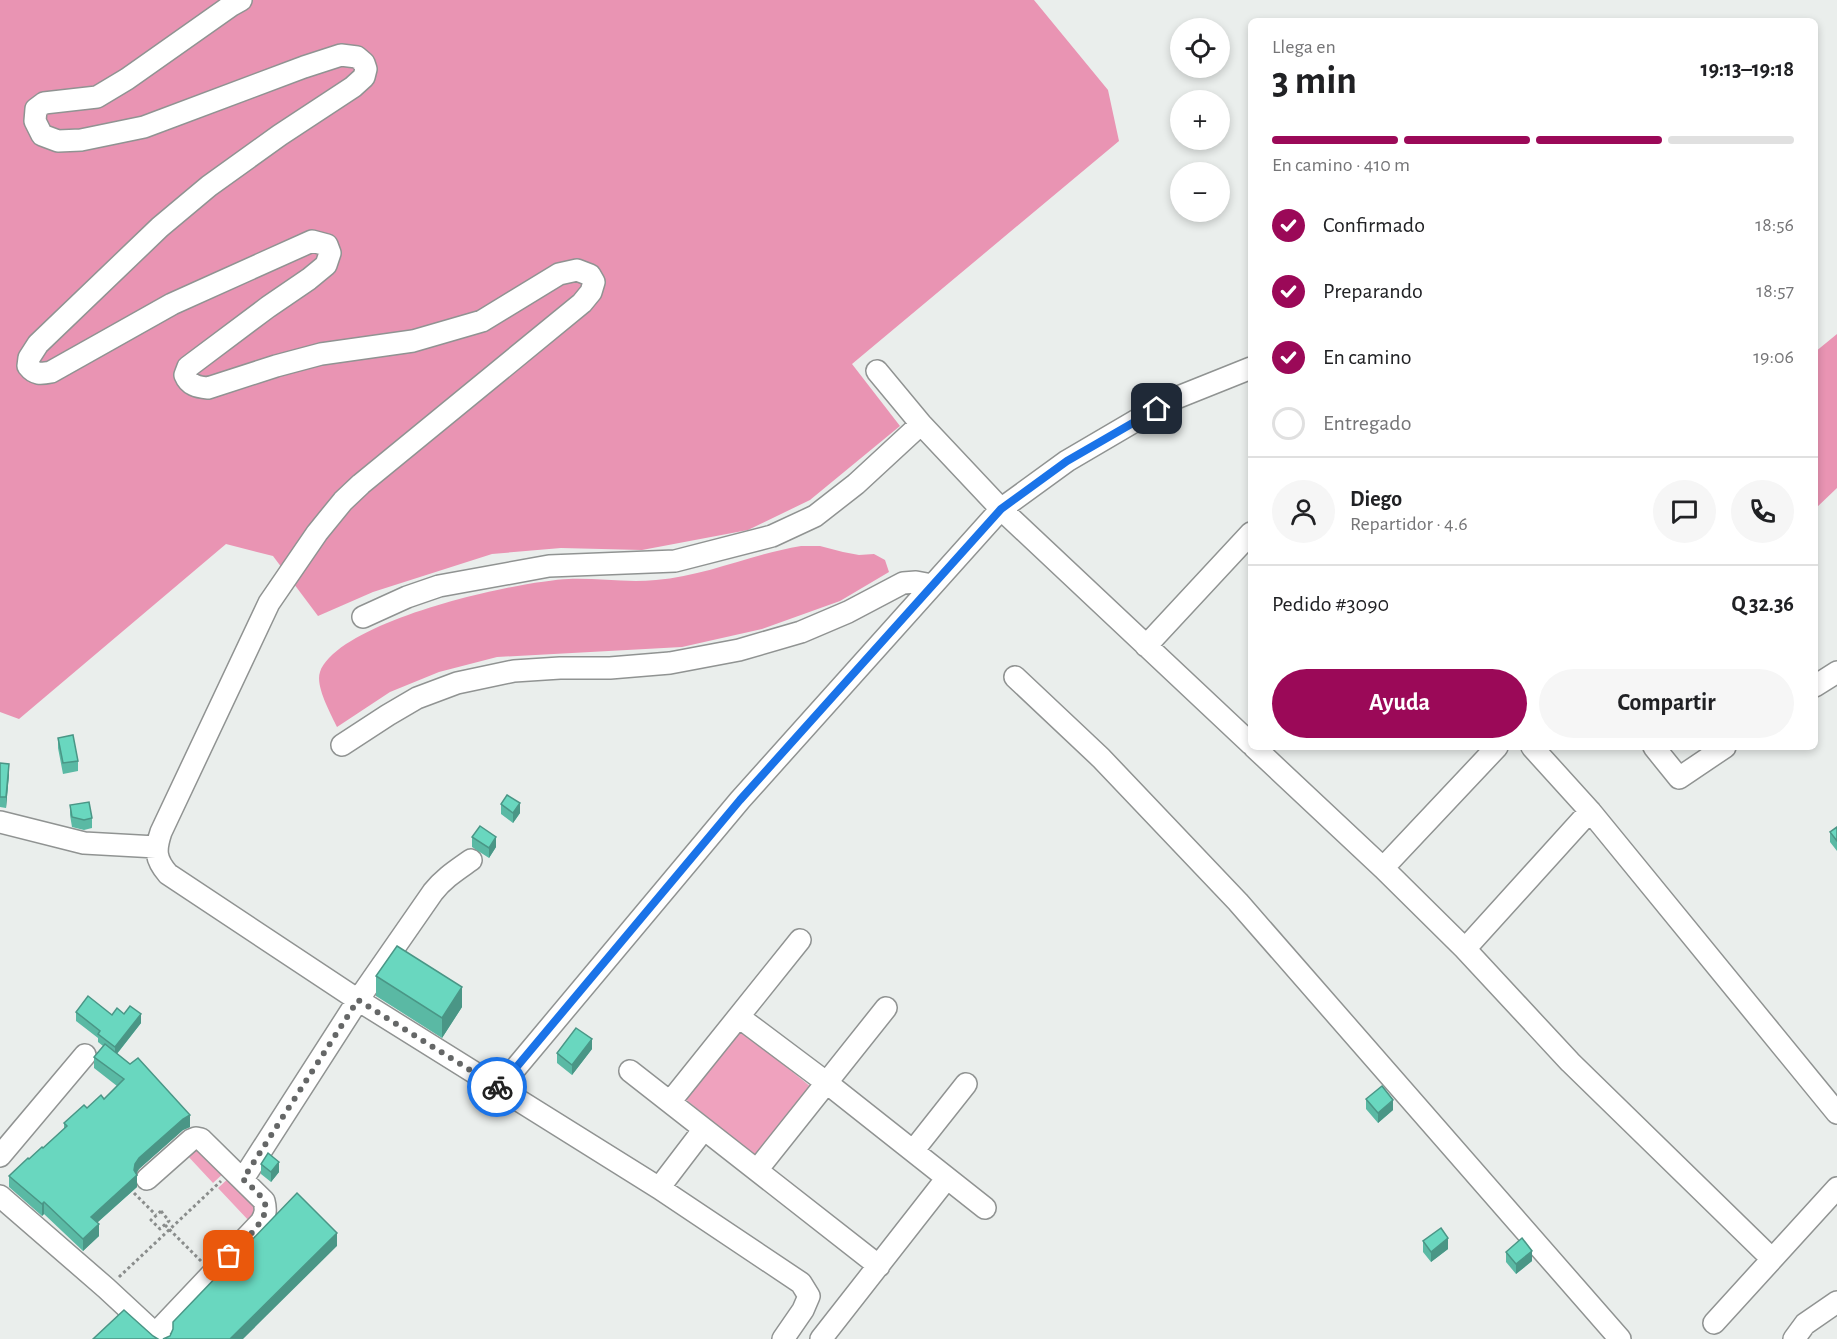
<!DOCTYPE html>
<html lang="es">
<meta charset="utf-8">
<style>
:root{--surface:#fff;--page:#f6f6f6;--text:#202124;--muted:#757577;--line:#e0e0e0;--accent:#9b0958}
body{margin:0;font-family:"Alegreya Sans",sans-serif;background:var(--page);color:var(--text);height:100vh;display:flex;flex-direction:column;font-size:22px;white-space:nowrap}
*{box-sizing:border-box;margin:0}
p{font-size:20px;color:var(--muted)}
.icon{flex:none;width:33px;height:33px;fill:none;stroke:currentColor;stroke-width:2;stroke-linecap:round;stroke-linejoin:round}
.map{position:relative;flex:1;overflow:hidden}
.details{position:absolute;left:1248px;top:18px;width:570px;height:732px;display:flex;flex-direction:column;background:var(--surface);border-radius:9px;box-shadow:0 3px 9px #0003}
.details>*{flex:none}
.buttons{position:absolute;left:1170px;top:18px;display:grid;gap:12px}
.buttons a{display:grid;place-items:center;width:60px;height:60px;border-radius:50%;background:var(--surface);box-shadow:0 3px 9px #0003;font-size:30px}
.pin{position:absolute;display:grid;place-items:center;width:51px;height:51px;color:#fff;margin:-26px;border-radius:12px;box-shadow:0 3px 9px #0006}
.courier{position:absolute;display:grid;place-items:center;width:60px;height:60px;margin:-30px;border:4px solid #1a73e8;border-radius:50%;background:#fff;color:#222;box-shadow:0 2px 8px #0007}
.head em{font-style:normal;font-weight:700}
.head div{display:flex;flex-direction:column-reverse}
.head{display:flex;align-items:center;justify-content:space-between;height:102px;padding:0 24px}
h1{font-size:39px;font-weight:700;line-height:45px}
.bar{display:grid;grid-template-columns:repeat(4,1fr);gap:9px 6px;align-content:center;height:72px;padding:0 24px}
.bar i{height:8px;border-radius:4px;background:var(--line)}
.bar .on{background:var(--accent)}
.bar p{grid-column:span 4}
.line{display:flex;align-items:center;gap:15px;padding:0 24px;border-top:2px solid var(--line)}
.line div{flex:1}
.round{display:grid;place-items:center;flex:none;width:63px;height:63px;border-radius:32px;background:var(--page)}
ol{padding:0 24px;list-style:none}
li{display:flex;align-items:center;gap:18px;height:66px}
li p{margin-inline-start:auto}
li .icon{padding:6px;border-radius:50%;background:var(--accent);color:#fff;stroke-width:4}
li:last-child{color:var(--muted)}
li i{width:33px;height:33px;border:3px solid var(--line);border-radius:50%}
.action{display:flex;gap:12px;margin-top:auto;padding:12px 24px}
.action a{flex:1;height:69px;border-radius:36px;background:var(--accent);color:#fff;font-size:24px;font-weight:700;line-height:69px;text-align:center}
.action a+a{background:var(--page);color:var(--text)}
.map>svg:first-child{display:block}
.green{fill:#efa2be}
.forest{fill:#e994b3}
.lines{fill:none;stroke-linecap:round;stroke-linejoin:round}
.minor-casing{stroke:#909392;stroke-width:24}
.path{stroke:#8a8d8c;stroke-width:3;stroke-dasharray:3 3;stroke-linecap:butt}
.minor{stroke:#fff;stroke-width:21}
.wall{fill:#5ab9a4}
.shaded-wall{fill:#4a9686}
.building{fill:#69d7bf;stroke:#4a9686;stroke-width:1.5}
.done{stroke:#656767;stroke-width:6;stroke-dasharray:0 10.8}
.route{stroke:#1a73e8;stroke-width:8}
</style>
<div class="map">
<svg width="1837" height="1339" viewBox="0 0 1837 1339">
<rect width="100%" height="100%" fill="#eaeeec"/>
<path class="green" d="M 741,1030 L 811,1087 L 755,1156 L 684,1098 Z
M 199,1146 L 226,1171 L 213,1183 L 185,1153 Z
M 231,1176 L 253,1201 L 256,1210 L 250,1222 L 218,1188 Z"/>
<path class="forest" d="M 0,0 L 1034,0 L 1108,90 L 1119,141 L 852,364 L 900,426 L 810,500 L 748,530 L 642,550 L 561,548 L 492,554 L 373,592 L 318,616 L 273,556 L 226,544 L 19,719 L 0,712 Z
M 1837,334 L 1837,488 L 1815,509 L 1815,352 Z
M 801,546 L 820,546 L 843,552 L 859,555 L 874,554 L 885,560 L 889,572 L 840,601 L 762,629 L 682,647 L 497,657 L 439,672 L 390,692 L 337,727 C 331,714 315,686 320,672 C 340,620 518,581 569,579 C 598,578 627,583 656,580 C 706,576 752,554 801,546 Z"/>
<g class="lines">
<defs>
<path id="minor" d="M 241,0 L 232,5 L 127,79 L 97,97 L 44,103 L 36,109 L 35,121 L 42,135 L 58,141 L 81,140 L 144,127 L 304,67 L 341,55 L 357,57 L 364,63 L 366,69 L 364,77 L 353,87 L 280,135 L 209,186 L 160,227 L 38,344 L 29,358 L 28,366 C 35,375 41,374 51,372 L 172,304 L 312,241 L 327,245 L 330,253 L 326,265 L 309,279 L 268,307 L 188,367 L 185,375 C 189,385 197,387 208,388 L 276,366 L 321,354 L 413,341 L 482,321 L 559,274 L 577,270 L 590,275 L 594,282 L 591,292 L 582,303 L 361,484 L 343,501 L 317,533 L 269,603 L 161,832 C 155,850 155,859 168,874 L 358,1000 L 659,1188 L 801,1283 L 809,1296 L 803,1310 L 783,1339
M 877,371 L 921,424 L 1001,509 L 1251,744
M 363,617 L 407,597 L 439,586 L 549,566 L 675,561 L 772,536 L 815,516 L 856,484 L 921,424
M 1146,646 L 1251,533
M 1015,677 L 1101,758 L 1238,902 L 1620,1339
M 1815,686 L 1837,672
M 342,745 L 388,715 L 417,698 L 457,683 L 514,671 L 560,668 L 610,668 L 670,663 L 739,650 L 801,632 L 848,612 L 903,583 L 916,582 L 932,585
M 1254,747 L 1383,868 L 1465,949 L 1570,1062 L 1772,1259
M 1532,747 L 1590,811 L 1837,1113
M 1654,747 L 1679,778 L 1725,747
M 0,822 L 84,843 L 156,847
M 1383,868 L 1497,747
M 1465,949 L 1590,811
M 739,1017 L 827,1083 L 985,1208
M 630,1071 L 879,1266
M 499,1088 L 740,800 L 1001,509 L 1067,461 L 1171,400 L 1251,368
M 670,1102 L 800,940
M 913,1151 L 966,1084
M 0,1156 L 85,1055
M 757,1170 L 886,1008
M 147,1179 L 191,1140 L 196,1138 L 201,1139 L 264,1201 C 266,1209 266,1214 261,1222 L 155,1334
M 243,1179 L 358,1000 L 433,892 C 444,878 457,870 471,860
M 659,1188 L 704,1129
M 0,1196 L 106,1288 L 161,1339
M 1714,1323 L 1837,1188
M 821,1339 L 947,1178
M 1794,1339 L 1805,1324 L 1837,1302"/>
</defs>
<use href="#minor" class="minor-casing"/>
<path class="path" d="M 134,1193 L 156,1215
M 161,1211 L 169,1221 L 160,1229 L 151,1220 Z
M 165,1225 L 201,1261
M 119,1277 L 221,1181"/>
<use href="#minor" class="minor"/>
</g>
<path class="wall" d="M 58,738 L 78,761 L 78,771 L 63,774 L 58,748 Z
M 0,763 L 9,774 L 6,808 L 0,807 Z
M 501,804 L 520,813 L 513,823 L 501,814 Z
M 70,805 L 92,818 L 92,828 L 84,830 L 72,827 L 70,815 Z
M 1837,827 L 1837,851 L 1830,842 L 1830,832 Z
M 472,837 L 496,847 L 489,858 L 472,847 Z
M 376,976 L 462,1007 L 442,1038 L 376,996 Z
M 76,1012 L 112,1015 L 124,1014 L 141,1023 L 117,1054 L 190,1127 L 183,1130 L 139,1169 L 136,1173 L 137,1187 L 97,1223 L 99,1236 L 83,1251 L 44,1214 L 42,1216 L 9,1187 L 9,1176 L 43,1148 L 64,1129 L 64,1123 L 87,1108 L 104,1099 L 117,1086 L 94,1068 L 94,1057 L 103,1046 L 98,1042 L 98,1038 L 76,1021 Z
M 592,1049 L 572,1075 L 557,1063 L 557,1053 Z
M 1366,1099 L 1393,1110 L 1378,1123 L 1366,1109 Z
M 261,1164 L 279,1172 L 271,1182 L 261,1174 Z
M 1423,1241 L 1448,1249 L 1431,1262 L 1423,1252 Z
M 1506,1252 L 1532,1261 L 1516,1274 L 1506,1262 Z"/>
<path class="shaded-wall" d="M 9,764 L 9,774 L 6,808 L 6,797 Z
M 520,803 L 520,813 L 513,823 L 513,813 Z
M 496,837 L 496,847 L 489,858 L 489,848 Z
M 462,987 L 462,1007 L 442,1038 L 442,1018 Z
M 141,1014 L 141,1023 L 115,1056 L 115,1047 Z
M 592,1039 L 592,1049 L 572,1075 L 572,1065 Z
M 1393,1100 L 1393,1110 L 1378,1123 L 1378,1113 Z
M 190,1115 L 190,1127 L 183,1130 L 139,1169 L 135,1176 L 137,1175 L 137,1187 L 91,1228 L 91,1217 L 135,1164 L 139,1158 L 183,1119 Z
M 279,1162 L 279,1172 L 271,1182 L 271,1172 Z
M 44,1202 L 44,1214 L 42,1216 L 42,1204 Z
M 99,1224 L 99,1236 L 83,1251 L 83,1239 Z
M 337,1233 L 337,1246 L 243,1339 L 230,1339 Z
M 1448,1238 L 1448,1249 L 1431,1262 L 1431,1252 Z
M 1532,1251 L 1532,1261 L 1516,1274 L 1516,1264 Z"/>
<path class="building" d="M 73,735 L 78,761 L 63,763 L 58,738 Z
M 0,763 L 9,764 L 6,797 L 0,797 Z
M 507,795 L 520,803 L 513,813 L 501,804 Z
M 89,802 L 92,818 L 84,820 L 72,817 L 70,805 Z
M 480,826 L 496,837 L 489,848 L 472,837 Z
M 1837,827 L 1837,841 L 1830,832 Z
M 397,946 L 462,987 L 442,1018 L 376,976 Z
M 88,996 L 112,1015 L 117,1008 L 124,1014 L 130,1006 L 141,1014 L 115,1047 L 98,1034 L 100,1031 L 76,1012 Z
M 576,1028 L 592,1039 L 572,1065 L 557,1053 Z
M 105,1044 L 130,1064 L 138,1058 L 190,1115 L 183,1119 L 139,1158 L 135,1164 L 134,1170 L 137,1175 L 91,1217 L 99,1224 L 83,1239 L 44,1202 L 42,1204 L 9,1176 L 28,1158 L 29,1159 L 42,1147 L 43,1148 L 67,1126 L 64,1123 L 84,1105 L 87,1108 L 101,1095 L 104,1099 L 124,1079 L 94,1057 Z
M 1382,1086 L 1393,1100 L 1378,1113 L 1366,1099 Z
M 268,1153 L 279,1162 L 271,1172 L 261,1164 Z
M 297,1193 L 337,1233 L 230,1339 L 163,1339 L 170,1336 L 173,1329 L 173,1322 Z
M 1441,1228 L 1448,1238 L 1431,1252 L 1423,1241 Z
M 1522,1238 L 1532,1251 L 1516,1264 L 1506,1252 Z
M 124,1310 L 153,1336 L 158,1339 L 93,1339 Z"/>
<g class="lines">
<path class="done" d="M 229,1256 C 239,1245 270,1220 265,1204 C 262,1195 250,1186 243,1179 L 358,1000 L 497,1087"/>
<path class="route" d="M 497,1087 L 499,1088 L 740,800 L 1001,509 L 1067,461 L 1157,409"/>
</g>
</svg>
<div class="buttons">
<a><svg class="icon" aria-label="locate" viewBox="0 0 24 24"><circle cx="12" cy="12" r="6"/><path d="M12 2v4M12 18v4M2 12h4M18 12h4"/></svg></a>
<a>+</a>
<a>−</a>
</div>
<div class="pin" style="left:229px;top:1256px;background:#ea580c"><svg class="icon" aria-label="bag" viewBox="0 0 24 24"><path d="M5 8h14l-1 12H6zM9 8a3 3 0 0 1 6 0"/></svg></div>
<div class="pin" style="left:1157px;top:409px;background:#1f2937"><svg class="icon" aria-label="home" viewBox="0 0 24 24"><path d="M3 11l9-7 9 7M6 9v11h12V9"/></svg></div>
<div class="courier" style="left:497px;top:1087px"><svg class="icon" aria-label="bike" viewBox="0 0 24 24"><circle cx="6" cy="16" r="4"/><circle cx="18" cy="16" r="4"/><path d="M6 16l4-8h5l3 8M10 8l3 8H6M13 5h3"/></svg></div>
<section class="details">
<div class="head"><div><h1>3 min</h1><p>Llega en</p></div><em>19:13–19:18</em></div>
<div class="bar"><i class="on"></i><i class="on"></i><i class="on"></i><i></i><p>En camino · 410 m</p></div>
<ol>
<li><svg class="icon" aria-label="check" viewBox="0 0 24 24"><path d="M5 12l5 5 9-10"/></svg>Confirmado<p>18:56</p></li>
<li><svg class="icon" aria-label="check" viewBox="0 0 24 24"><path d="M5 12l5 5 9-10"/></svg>Preparando<p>18:57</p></li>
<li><svg class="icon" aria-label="check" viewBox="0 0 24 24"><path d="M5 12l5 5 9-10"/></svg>En camino<p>19:06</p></li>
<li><i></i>Entregado</li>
</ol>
<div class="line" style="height:108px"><a class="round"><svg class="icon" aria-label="person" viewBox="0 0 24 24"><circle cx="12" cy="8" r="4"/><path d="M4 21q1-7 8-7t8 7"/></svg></a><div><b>Diego</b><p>Repartidor · 4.6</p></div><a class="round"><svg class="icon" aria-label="chat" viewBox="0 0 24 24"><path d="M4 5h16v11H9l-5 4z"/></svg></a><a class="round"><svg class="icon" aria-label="phone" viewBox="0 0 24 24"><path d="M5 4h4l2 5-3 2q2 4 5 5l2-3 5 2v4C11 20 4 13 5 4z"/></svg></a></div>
<div class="line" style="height:78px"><div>Pedido #3090</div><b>Q 32.36</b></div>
<div class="action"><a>Ayuda</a><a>Compartir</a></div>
</section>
</div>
